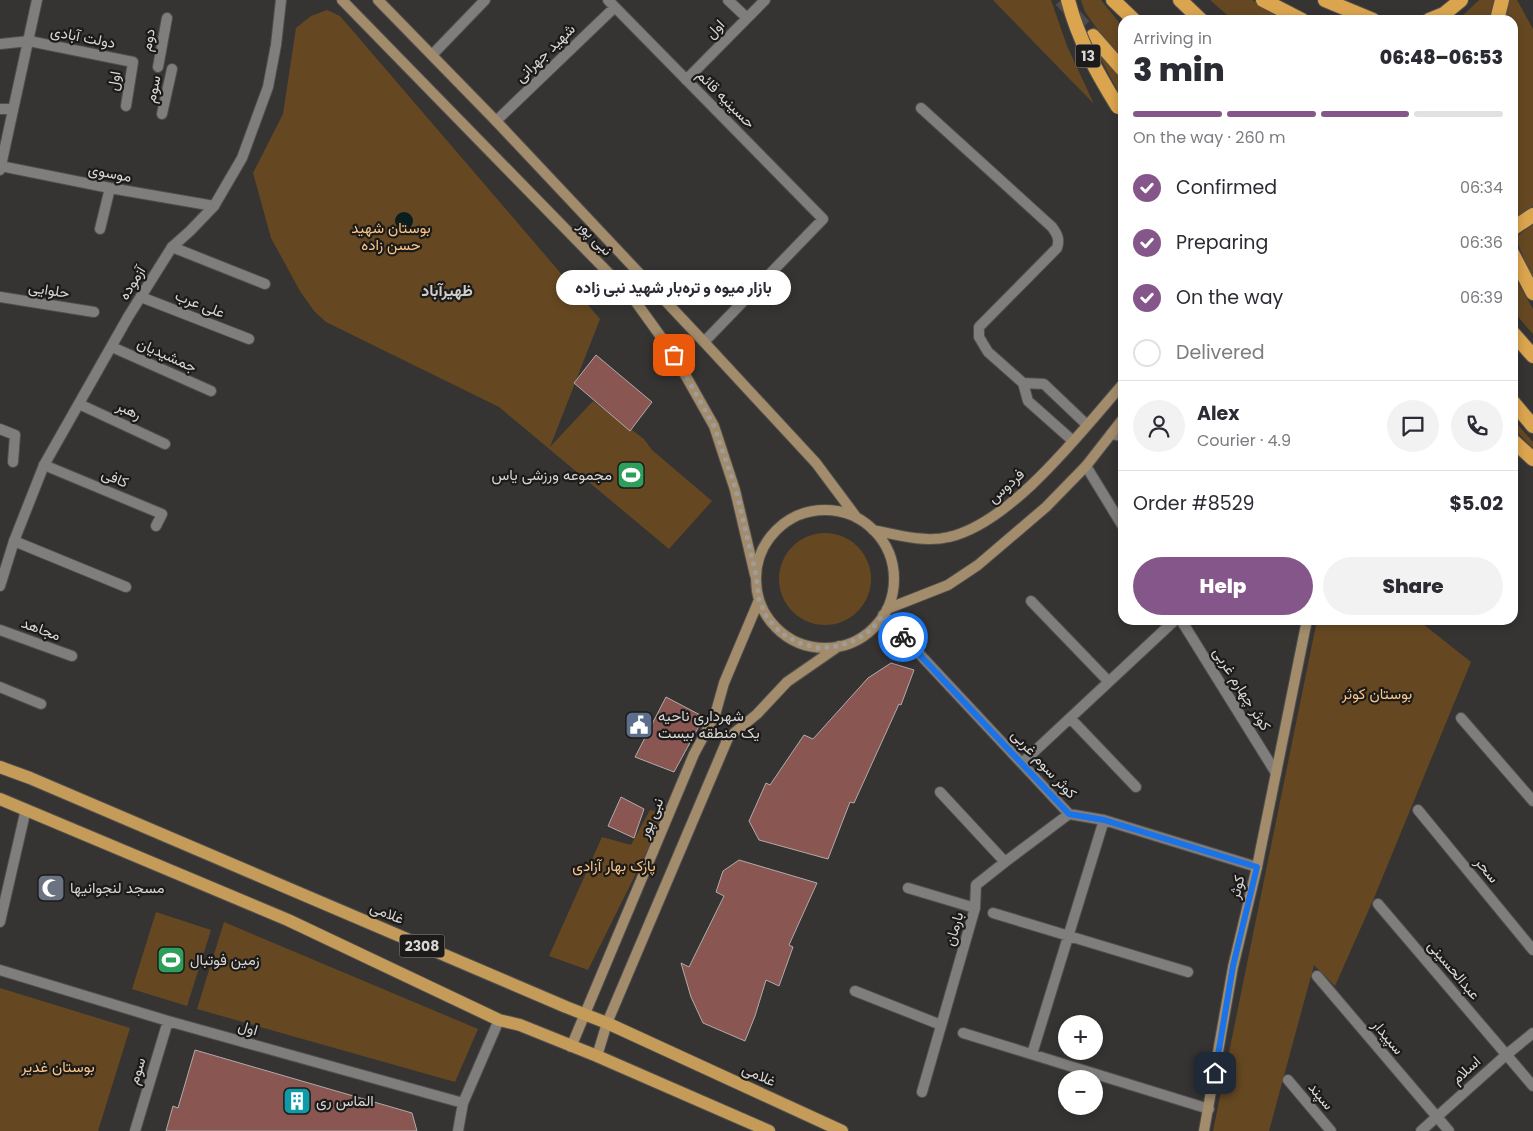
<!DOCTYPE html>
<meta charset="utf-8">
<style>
:root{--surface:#fff;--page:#f2f2f3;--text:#2b2b33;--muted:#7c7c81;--line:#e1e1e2;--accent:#855689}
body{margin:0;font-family:Poppins,Vazirmatn,sans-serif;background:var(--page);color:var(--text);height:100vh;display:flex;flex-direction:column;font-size:19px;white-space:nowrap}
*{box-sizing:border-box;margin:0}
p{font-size:16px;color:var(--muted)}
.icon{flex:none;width:28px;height:28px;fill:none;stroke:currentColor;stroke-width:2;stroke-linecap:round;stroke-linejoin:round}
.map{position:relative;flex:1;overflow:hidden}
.details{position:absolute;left:1118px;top:15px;width:400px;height:610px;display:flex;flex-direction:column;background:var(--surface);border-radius:15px;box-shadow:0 2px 8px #0003}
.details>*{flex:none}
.buttons{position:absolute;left:1058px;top:1015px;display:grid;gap:10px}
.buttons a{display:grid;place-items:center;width:45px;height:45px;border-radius:50%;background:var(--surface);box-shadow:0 2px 8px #0003;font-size:25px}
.pin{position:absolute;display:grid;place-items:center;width:42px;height:42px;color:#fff;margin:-21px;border-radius:10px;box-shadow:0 2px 8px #0006}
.courier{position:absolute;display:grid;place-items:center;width:50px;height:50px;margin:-25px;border:4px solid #1a73e8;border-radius:50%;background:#fff;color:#222;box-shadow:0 1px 6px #0007}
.bubble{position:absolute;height:35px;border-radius:18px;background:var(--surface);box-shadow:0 2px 8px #0003;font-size:16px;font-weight:800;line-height:35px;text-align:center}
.overview em{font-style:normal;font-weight:800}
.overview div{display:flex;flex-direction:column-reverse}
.overview{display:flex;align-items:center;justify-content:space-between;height:85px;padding:0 15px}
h1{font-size:32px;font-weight:800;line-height:38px}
.bar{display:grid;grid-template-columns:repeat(4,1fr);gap:8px 5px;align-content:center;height:60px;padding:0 15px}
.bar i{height:6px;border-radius:4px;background:var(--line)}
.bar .on{background:var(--accent)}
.bar p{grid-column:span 4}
.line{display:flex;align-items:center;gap:12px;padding:0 15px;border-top:1px solid var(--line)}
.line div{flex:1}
.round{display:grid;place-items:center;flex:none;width:52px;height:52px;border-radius:26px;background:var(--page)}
ol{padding:0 15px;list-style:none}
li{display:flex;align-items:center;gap:15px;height:55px}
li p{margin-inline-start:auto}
li .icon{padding:5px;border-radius:50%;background:var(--accent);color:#fff;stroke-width:4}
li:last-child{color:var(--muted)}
li i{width:28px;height:28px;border:2px solid var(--line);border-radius:50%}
.action{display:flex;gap:10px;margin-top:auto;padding:10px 15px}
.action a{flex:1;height:58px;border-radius:30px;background:var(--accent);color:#fff;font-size:20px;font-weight:800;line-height:58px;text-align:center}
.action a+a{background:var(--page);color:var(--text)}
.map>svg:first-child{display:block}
.green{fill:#654822}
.water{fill:#081e1f}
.building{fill:#895651;stroke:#b0acac}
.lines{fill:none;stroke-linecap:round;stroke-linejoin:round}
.trunk-tunnel{stroke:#4d4c4a;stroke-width:14;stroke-dasharray:14 7;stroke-linecap:butt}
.minor-casing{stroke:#514f4e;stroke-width:12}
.tertiary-casing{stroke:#514f4e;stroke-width:12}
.secondary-casing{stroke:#514f4e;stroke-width:12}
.primary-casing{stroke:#514f4e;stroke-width:14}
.trunk-casing{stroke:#514f4e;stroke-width:16}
.minor{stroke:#807e7c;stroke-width:10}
.tertiary{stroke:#807e7c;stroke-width:10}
.secondary{stroke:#a28c6b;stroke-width:10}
.primary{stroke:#c49b59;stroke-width:12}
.trunk{stroke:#dba44e;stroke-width:14}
.trunk-bridge-casing{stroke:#514f4e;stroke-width:16;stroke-linecap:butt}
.trunk-bridge{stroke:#dba44e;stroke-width:14}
.done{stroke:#9e9d9c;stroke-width:5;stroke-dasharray:0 9}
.route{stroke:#1a73e8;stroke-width:6}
.labels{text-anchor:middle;stroke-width:4.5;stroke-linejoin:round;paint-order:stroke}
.shield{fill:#1c1b1a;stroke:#9f9e9d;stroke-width:1}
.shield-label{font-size:14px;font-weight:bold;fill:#d7d6d5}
.street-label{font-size:15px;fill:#d7d6d5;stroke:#1c1b1a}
.park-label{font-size:15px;fill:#fac687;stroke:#1c1b1a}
.poi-label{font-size:15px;fill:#d7d6d5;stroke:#1c1b1a;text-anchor:start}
.neighbourhood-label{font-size:16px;font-weight:bold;fill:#d0cecb;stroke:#1c1b1a}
</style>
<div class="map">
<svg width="1533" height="1131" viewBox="0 0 1533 1131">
<rect width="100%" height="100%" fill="#353432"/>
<path class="green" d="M 993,0 L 1051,0 L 1067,46 L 1094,104 Z
M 1081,0 L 1101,0 L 1122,26 L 1122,63 L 1085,12 Z
M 1210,0 L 1252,0 L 1292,20 L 1233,20 Z
M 1479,0 L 1494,0 L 1489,20 L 1458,20 Z
M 1509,0 L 1517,0 L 1533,29 L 1533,206 L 1513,222 L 1512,20 L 1505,20 Z
M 327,10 L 340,16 L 600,319 L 550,447 L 593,401 L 644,439 L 652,450 L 712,501 L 669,549 L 499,407 L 326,322 L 314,311 L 300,291 L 271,238 L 253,173 L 283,114 L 296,28 L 311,16 Z
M 1094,46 L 1122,79 L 1122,99 Z
M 1533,224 L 1533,279 L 1515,238 Z
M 1512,272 L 1533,309 L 1533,334 L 1513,311 Z
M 1512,418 L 1533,442 L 1533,448 L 1513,428 Z
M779 579a46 46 0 1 1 92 0a46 46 0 1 1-92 0Z
M 1317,620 L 1418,620 L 1471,662 L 1374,898 L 1335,986 L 1314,965 L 1269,1131 L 1213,1131 Z
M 650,810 L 666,813 L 588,970 L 549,956 L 602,837 L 631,845 Z
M 156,912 L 211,930 L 187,1006 L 132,989 Z
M 224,922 L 478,1029 L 455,1082 L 197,1009 Z
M 0,988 L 130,1028 L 98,1131 L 0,1131 Z"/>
<path class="water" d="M395 221a9 9 0 1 1 18 0a9 9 0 1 1-18 0Z"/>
<path class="building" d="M 596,355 L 652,402 L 630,431 L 574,383 Z
M 891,663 L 914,670 L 901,705 L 899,704 L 854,803 L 850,802 L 828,859 L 759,840 L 749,821 L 766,783 L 770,785 L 804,735 L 813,739 L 868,678 Z
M 666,697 L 704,717 L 674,772 L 635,757 Z
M 621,797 L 644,809 L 634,838 L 608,826 Z
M 739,860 L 817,883 L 789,945 L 793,947 L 779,986 L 766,980 L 755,1016 L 745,1041 L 703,1023 L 691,997 L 681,963 L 689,967 L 724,896 L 716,892 L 723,871 Z
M 195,1050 L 412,1113 L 417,1131 L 166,1131 L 173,1106 L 178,1108 Z"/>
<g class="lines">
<path class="trunk-tunnel" d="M 1061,0 L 1093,36"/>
<defs>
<path id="minor" d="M 608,0 L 823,219 L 704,342
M 728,0 L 747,18
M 0,44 L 29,41 L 133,62 L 126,106
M 432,55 L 485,0
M 158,67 L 167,18
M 686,80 L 765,0
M 921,108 L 1052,227 C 1057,234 1060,239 1057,248 L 979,327 L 979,337 L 988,352 L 1023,383 L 1028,401 L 1073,441
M 0,109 L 13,109
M 162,114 L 172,69
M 496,121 L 615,7
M 0,166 L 110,188 L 214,206
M 100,229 L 110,188
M 172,247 L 265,284
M 0,297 L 94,312
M 141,297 L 249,339
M 112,347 L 211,391
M 1023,383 L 1044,384 L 1087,425
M 79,404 L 165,444
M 0,429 L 15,435 L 13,462
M 1111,434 L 1122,436
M 44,465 L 162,514 L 156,526
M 1086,466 L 1122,525
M 14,541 L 126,587
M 1031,601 L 1109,682
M 883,615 L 1069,814 L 1104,820 L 1257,867
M 1181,620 L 1276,773
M 0,630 L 72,656
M 0,687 L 41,704
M 1070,718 L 1136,787
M 1461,718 L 1533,801
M 1022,763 L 1175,620
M 940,792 L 1005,862
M 1418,810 L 1533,950
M 908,888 L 975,908
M 1378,904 L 1533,1086
M 993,913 L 1188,972
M 0,922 L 26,809
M 0,970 L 168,1021 L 463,1103
M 1317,976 L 1449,1131
M 855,991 L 941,1025
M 963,1033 L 1209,1109
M 1032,1054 L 1104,820
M 1288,1080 L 1331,1131
M 922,1092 L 975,908 L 976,885 L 1005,862 L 1069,814
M 135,1131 L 168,1021
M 458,1131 L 463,1103 L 499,1020"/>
<path id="tertiary" d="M 0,170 L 37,0
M 0,586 L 14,541 L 44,465 L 128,317 L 172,247 L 190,231 L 214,206 L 242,158 L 268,87 L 276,45 L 281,0
M 1421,1131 L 1506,1055 L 1533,1033"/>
<path id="secondary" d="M 342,0 L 633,298 L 674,355 L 714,426 L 735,490 L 755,575
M 378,0 L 496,121 L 704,342 L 816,463 L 857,518
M756 579a69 69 0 1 1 138 0a69 69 0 1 1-138 0Z
M 873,530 C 897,535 925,543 949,537 C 1011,523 1081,432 1122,385
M 887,609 L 948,585 L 978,565 L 1046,507 L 1086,466 L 1122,420
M 571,1047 L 694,754 L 715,715 L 724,683 L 759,600
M 597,1056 L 607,1023 L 728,738 L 757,714 L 787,682 L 839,646
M 1204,1131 L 1233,967 L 1257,867 L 1307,620"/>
<path id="primary" d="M 0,767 L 30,778 L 566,1007 L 607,1023 L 842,1131
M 0,799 L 288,920 L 499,1020 L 520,1025 L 597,1056 L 769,1131"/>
<path id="trunk" d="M 1113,0 L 1134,20
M 1180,0 L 1201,20
M 1263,0 L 1302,20
M 1325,0 L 1373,20
M 1429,20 L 1444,14 L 1461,0
M 1497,20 L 1502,0
M 1093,36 L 1122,69
M 1512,229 L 1533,215
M 1512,253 L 1533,293
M 1512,332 L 1533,356
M 1512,401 L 1533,426
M 1512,440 L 1533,459"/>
</defs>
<use href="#minor" class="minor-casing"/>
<use href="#tertiary" class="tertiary-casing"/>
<use href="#secondary" class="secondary-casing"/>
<use href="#primary" class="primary-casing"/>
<use href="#trunk" class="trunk-casing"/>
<use href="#minor" class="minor"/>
<use href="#tertiary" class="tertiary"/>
<use href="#secondary" class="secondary"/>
<use href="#primary" class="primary"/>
<use href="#trunk" class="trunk"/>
<defs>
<path id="trunk-bridge" d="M 1068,0 C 1078,39 1097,73 1118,107"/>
</defs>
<use href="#trunk-bridge" class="trunk-bridge-casing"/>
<use href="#trunk-bridge" class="trunk-bridge"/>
</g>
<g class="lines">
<path class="done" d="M 674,355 L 714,426 L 736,490 L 756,575 L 759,600 L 767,618 L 781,633 L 799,643 L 819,648 L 839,646 L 856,640 L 871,630 L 883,616 L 903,637"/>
<path class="route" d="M 903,637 L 1069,814 L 1104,820 L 1257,867 L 1233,966 L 1215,1073"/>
</g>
<defs>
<symbol id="stadium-square" viewBox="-11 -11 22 22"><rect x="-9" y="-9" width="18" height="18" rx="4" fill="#2e9e5b" stroke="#1c1b1a"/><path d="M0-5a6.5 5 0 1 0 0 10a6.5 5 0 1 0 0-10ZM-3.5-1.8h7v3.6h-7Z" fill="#fff"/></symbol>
<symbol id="civic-square" viewBox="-11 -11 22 22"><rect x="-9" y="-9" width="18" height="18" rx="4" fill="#5c6f8a" stroke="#1c1b1a"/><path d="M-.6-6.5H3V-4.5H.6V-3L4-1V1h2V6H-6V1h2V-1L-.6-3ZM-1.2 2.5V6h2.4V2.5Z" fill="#fff"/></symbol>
<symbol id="mosque-square" viewBox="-11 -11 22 22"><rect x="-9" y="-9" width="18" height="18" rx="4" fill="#6b7280" stroke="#1c1b1a"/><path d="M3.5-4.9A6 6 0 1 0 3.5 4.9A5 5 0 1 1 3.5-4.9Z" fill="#fff"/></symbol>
<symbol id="building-square" viewBox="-11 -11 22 22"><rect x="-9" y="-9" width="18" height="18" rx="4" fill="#0f9aa8" stroke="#1c1b1a"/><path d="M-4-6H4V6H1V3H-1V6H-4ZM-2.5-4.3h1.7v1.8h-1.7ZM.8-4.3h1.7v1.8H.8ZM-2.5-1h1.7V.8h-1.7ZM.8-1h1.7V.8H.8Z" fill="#fff"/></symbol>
</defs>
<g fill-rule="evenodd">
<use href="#stadium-square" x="615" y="459" width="32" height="32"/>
<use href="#civic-square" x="623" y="709" width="32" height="32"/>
<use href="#mosque-square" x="35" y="872" width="32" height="32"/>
<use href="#stadium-square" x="155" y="944" width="32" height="32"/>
<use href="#building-square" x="281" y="1085" width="32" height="32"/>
</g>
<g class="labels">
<g class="shield">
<rect x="1075.5" y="44.5" width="25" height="23" rx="4"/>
<rect x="399.5" y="934.5" width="45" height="23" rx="4"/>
</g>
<g class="shield-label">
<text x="1088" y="61">13</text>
<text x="422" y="951">2308</text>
</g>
<g class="street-label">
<text transform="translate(715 29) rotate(-46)" y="5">اول</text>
<text transform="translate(83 37) rotate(11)" y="5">دولت آبادی</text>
<text transform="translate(148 40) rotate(-80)" y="5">دوم</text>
<text transform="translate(545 53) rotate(-44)" y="5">شهید جهرانی</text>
<text transform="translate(114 81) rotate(-81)" y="5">اول</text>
<text transform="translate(153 89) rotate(-78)" y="5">سوم</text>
<text transform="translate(726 99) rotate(45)" y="5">حسینیه قائم</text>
<text transform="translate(110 173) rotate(11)" y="5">موسوی</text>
<text transform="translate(595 238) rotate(46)" y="5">نبی پور</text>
<text transform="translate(132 283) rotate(-58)" y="5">آزموده</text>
<text transform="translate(49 290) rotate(9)" y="5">حلوایی</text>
<text transform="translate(200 304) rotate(21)" y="5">علی عرب</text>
<text transform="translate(167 355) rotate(24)" y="5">جمشیدیان</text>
<text transform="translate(129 410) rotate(25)" y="5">رهبر</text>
<text transform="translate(115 478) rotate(23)" y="5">کافی</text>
<text transform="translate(1006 486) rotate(-42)" y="5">فردوس</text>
<text transform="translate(41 629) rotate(20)" y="5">مجاهد</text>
<text transform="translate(1242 689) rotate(58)" y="5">کوثر چهارم غربی</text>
<text transform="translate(1044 764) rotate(47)" y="5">کوثر سوم غربی</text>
<text transform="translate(651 818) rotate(-67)" y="5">نبی پور</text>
<text transform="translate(1487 870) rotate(51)" y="5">سحر</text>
<text transform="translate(1237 887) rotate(-76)" y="5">کوثر</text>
<text transform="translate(387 913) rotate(23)" y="5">غلامی</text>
<text transform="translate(954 929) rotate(-74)" y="5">بارمان</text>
<text transform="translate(1454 970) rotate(50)" y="5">عبدالحسینی</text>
<text transform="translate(248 1028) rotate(16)" y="5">اول</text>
<text transform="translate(1388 1037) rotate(50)" y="5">سپیدار</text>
<text transform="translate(1466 1070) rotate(-42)" y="5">اسلام</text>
<text transform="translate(137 1071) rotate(-73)" y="5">سوم</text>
<text transform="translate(759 1075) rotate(25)" y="5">غلامی</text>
<text transform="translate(1321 1096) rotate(50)" y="5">سپند</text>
</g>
<g class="park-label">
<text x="391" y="233">بوستان شهید<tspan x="391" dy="17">حسن زاده</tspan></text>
<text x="1377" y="699">بوستان کوثر</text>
<text x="614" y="871">پارک بهار آزادی</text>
<text x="58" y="1072">بوستان غدیر</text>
</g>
<g class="poi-label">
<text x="612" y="480" text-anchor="end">مجموعه ورزشی یاس</text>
<text x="658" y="721">شهرداری ناحیه<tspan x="658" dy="17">یک منطقه بیست</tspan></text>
<text x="70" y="893">مسجد لنجوانیها</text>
<text x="190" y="965">زمین فوتبال</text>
<text x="316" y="1106">الماس ری</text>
</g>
<g class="neighbourhood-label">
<text x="447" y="296">ظهیرآباد</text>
</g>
</g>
</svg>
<div class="buttons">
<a>+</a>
<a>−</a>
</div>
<div class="pin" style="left:674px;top:355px;background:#ea580c"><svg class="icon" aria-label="bag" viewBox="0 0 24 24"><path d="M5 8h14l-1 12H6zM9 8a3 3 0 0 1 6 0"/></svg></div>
<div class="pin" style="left:1215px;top:1073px;background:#1f2937"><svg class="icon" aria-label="home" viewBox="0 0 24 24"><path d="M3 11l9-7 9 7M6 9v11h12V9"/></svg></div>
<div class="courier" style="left:903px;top:637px"><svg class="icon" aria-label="bike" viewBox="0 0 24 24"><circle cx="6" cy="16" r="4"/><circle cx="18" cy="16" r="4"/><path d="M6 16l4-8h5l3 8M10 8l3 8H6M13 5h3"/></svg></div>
<div class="bubble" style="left:556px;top:270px;width:235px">بازار میوه و تره‌بار شهید نبی زاده</div>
<section class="details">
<div class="overview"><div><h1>3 min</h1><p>Arriving in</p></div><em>06:48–06:53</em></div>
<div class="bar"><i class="on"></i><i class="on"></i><i class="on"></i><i></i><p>On the way · 260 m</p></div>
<ol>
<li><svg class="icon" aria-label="check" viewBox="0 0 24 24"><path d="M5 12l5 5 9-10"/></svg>Confirmed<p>06:34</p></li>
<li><svg class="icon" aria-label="check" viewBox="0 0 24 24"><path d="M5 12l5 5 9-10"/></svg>Preparing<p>06:36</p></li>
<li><svg class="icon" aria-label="check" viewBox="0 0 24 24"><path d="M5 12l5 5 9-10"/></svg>On the way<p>06:39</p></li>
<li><i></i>Delivered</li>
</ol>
<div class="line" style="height:90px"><a class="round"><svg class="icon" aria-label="person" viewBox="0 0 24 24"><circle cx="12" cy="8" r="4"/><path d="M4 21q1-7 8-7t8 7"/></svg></a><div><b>Alex</b><p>Courier · 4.9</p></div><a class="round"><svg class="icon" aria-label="chat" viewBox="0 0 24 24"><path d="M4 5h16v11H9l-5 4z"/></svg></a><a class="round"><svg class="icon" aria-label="phone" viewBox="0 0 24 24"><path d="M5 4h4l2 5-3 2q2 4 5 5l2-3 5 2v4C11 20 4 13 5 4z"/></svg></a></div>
<div class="line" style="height:65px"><div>Order #8529</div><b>$5.02</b></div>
<div class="action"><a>Help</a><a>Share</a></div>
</section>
</div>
